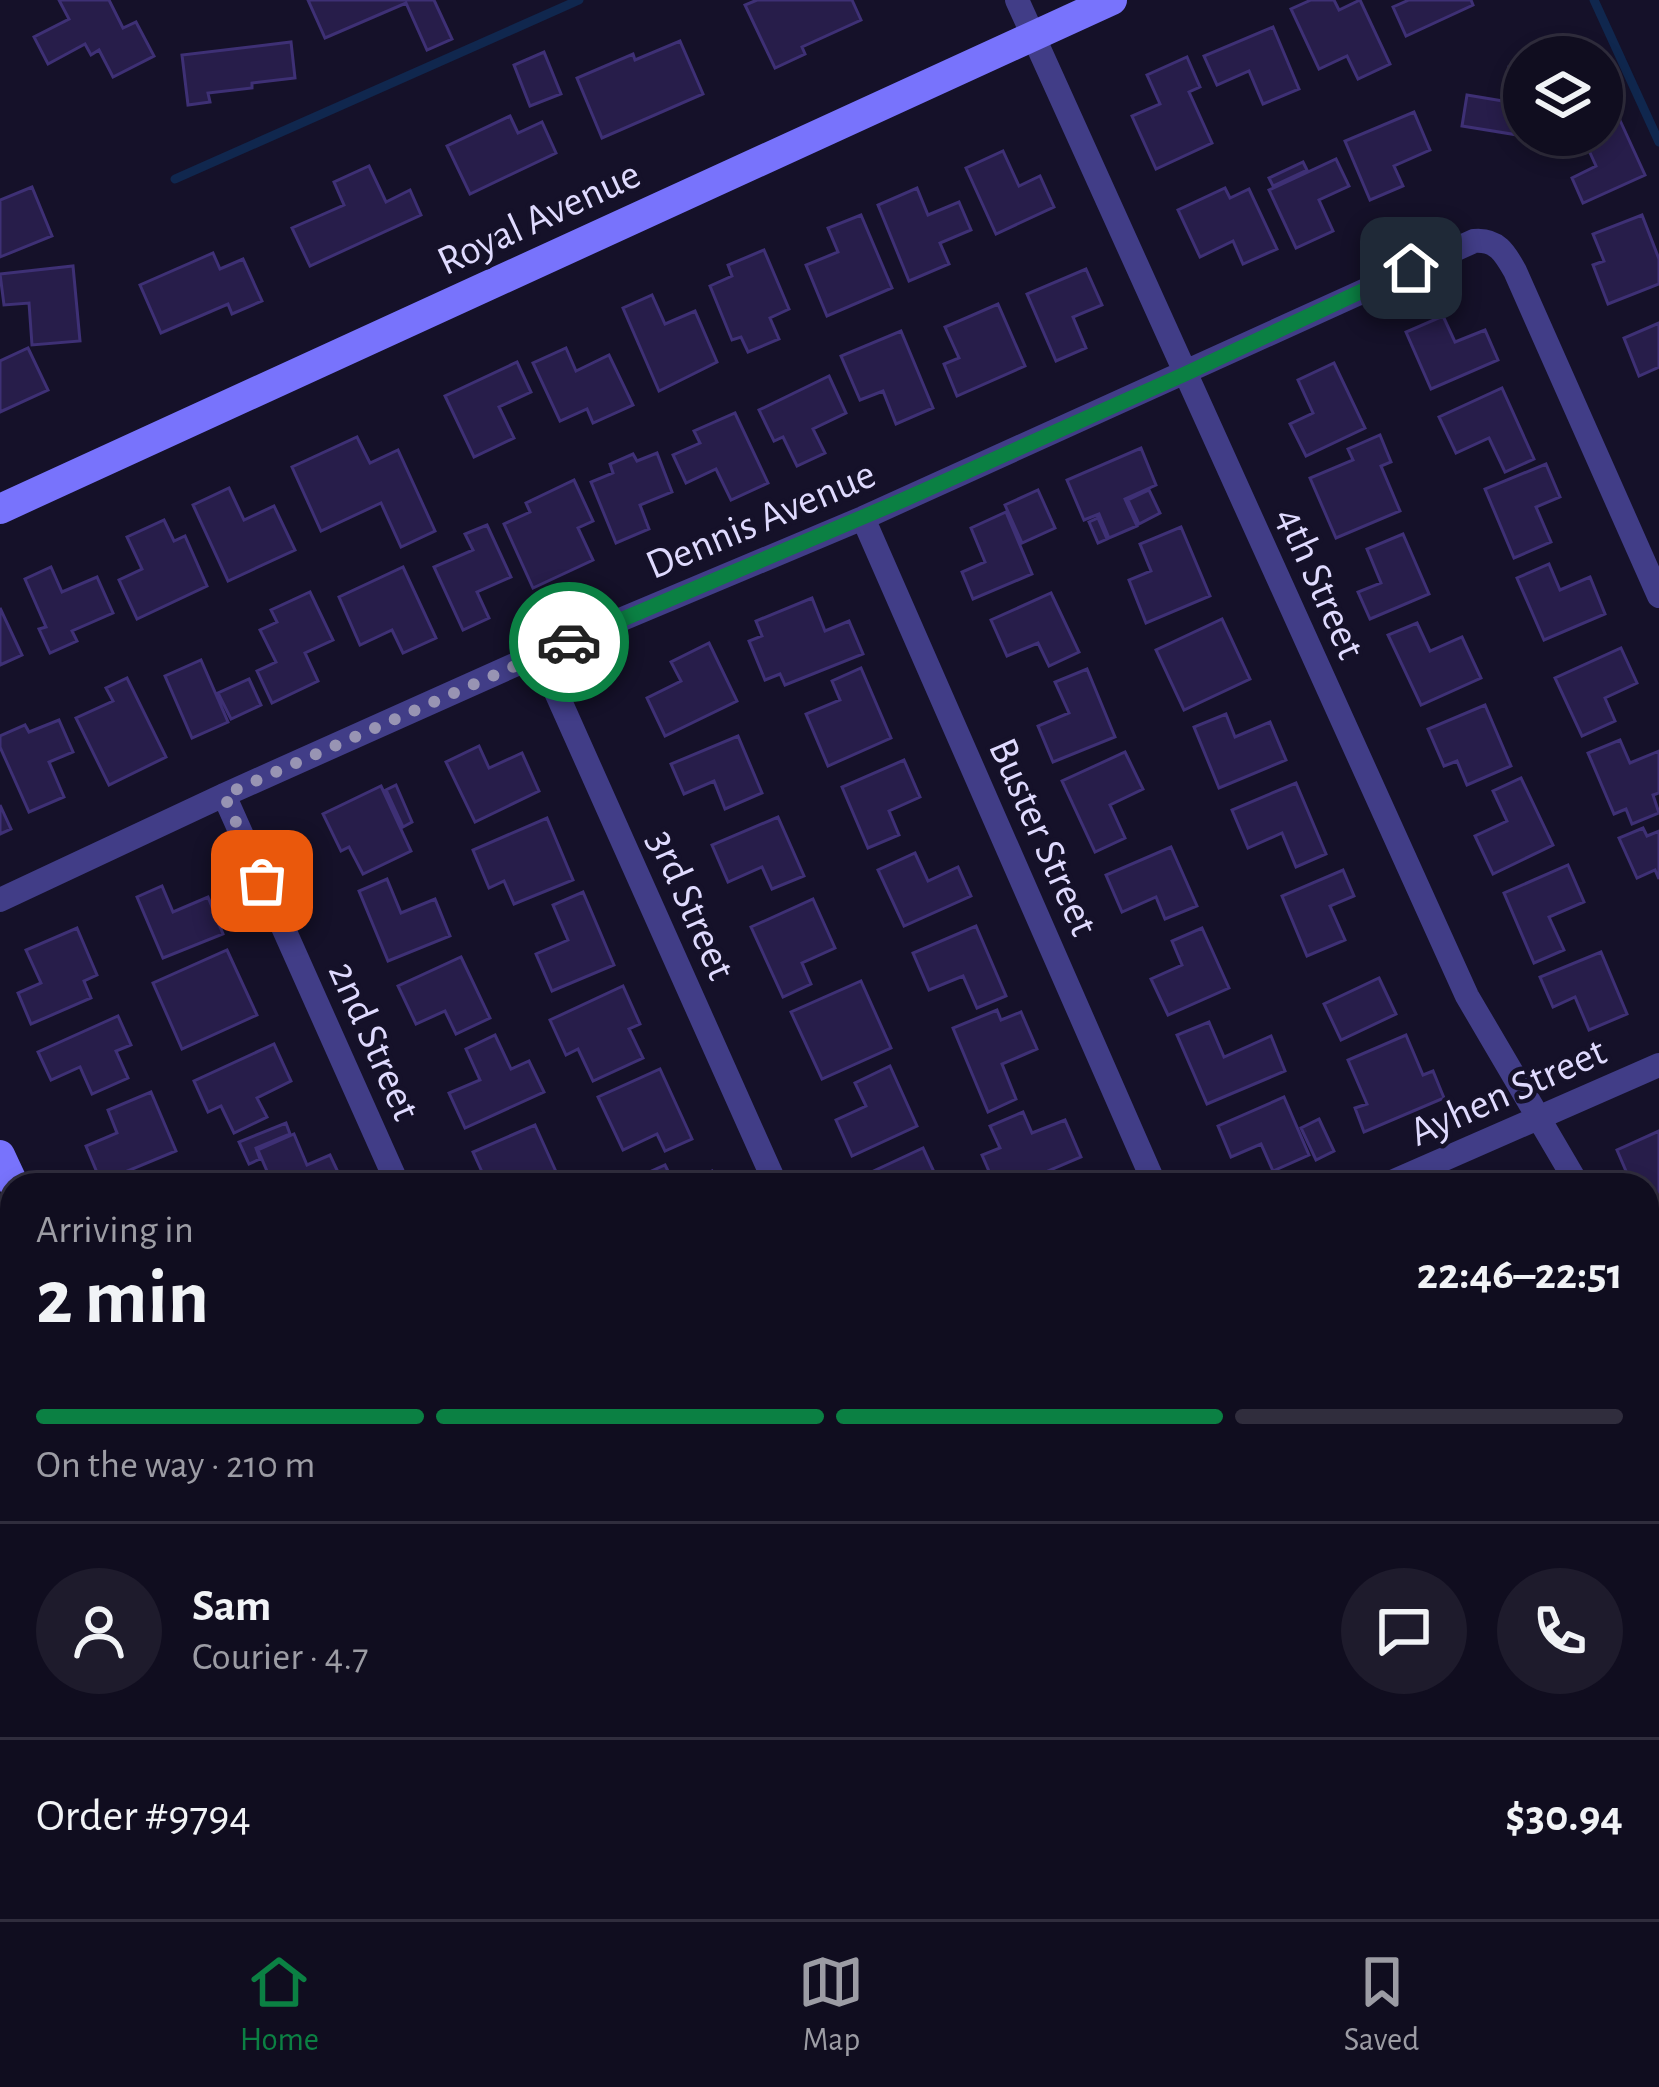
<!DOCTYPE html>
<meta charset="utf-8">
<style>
:root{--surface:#100d1f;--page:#1e1b2c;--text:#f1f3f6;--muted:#9c9ca4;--line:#302d3d;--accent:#0b8043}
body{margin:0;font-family:"Alegreya Sans",sans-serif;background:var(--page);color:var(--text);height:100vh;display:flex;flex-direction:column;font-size:45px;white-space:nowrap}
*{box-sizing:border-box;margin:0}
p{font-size:39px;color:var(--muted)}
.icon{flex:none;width:66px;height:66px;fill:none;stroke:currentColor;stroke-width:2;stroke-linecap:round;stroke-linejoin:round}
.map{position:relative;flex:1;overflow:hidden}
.sheet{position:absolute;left:0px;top:1173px;width:1659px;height:747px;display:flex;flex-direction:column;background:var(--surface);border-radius:36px 36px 0 0;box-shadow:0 6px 18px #0003,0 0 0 3px var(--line)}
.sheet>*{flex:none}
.fabs{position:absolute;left:1503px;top:36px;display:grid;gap:24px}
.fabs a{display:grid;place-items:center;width:120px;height:120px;border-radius:50%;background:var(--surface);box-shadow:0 6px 18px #0003,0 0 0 3px var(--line);font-size:60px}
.pin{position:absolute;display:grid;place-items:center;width:102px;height:102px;color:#fff;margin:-51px;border-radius:24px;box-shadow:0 6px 18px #0006}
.courier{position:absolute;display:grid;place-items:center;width:120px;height:120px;margin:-60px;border:9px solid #0b8043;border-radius:50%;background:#fff;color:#222;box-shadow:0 3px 15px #0007}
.overview em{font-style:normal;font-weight:700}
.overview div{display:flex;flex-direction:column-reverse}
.overview{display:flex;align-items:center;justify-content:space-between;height:204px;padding:0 36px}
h1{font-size:78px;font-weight:700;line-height:90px}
.bar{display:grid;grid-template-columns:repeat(4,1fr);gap:18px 12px;align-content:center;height:144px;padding:0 36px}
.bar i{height:15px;border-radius:9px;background:var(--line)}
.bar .active{background:var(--accent)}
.bar p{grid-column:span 4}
.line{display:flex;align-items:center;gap:30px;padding:0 36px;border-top:3px solid var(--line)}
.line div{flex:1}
.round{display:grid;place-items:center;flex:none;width:126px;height:126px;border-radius:63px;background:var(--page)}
.menu{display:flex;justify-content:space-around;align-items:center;height:168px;border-top:3px solid var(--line);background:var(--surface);font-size:33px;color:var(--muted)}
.menu a{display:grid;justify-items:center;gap:6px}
.menu .active{color:var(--accent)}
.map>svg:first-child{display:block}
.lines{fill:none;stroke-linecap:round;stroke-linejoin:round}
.stream{stroke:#10274e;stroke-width:9}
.building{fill:#271d4a;stroke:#3e3075;stroke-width:3}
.service{stroke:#413d87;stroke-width:12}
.minor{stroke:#413d87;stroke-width:24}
.secondary{stroke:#7873fc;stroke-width:30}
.done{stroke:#9894b3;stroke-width:12;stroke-dasharray:0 21.6}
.route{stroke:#0b8043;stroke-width:15}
.labels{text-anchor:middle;stroke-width:9;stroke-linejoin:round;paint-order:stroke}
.street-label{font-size:42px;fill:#dfdafe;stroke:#151129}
</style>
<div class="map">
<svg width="1659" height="1919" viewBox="0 0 1659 1919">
<rect width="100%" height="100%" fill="#151129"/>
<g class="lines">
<path class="stream" d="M 1594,0 L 1659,142
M 175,179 L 579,0"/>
</g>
<path class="building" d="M 59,0 L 109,0 L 123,28 L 136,22 L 154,56 L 113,77 L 99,50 L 91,55 L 85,44 L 48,64 L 34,37 L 69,19 Z
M 308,0 L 434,0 L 452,39 L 427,50 L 406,3 L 325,38 Z
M 757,0 L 852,0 L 861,20 L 802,47 L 805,54 L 775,68 L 745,5 Z
M 1311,0 L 1334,0 L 1339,10 L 1360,0 L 1390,64 L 1358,79 L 1347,56 L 1319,69 L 1291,9 Z
M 1409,0 L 1471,0 L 1473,5 L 1406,36 L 1393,7 Z
M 1273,27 L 1299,89 L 1263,104 L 1249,71 L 1217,85 L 1204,56 Z
M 680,41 L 703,94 L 602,138 L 577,78 L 633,54 L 635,60 Z
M 291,42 L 295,78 L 252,83 L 252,88 L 208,93 L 210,102 L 188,105 L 182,55 Z
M 544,52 L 561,94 L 530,106 L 514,65 Z
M 1187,57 L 1200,87 L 1189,92 L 1212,143 L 1156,169 L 1132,116 L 1160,104 L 1147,75 Z
M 1509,67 L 1524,69 L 1524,135 L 1536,135 L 1536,138 L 1462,126 L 1467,95 L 1503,101 Z
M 1414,112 L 1430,150 L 1394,166 L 1403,186 L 1370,200 L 1345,141 Z
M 510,116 L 518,133 L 542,122 L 556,153 L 470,194 L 447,146 Z
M 1618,116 L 1645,175 L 1583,203 L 1572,178 L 1596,166 L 1582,135 L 1602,135 L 1602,124 Z
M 1003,151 L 1019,186 L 1040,176 L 1054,207 L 996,234 L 966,168 Z
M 1336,159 L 1349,186 L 1319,200 L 1333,231 L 1296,248 L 1269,190 Z
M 1303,162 L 1307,170 L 1273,186 L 1269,178 Z
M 369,166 L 386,202 L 410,190 L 421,215 L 310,266 L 292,228 L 344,205 L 334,182 Z
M 32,187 L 52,236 L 0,257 L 0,200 Z
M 917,188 L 928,215 L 959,202 L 971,230 L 940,243 L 949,264 L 909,281 L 878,205 Z
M 1225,188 L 1230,198 L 1249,189 L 1277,249 L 1243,264 L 1233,241 L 1200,257 L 1178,210 Z
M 861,215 L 892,288 L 827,316 L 806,265 L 838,252 L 828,228 Z
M 1642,215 L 1659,259 L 1659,284 L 1608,304 L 1593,265 L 1604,261 L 1593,234 Z
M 764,250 L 789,309 L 770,318 L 779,339 L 748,352 L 741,337 L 732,340 L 710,286 L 732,276 L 728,265 Z
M 213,253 L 220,269 L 243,259 L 262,301 L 232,314 L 228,304 L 161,333 L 140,285 Z
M 73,266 L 80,341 L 32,345 L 29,303 L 4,305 L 0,274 Z
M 1086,269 L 1102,305 L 1073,317 L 1086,348 L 1056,361 L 1027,294 Z
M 652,295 L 665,324 L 695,311 L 717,362 L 659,391 L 623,308 Z
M 998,304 L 1025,366 L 957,396 L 944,364 L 959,358 L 945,327 Z
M 1443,316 L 1455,342 L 1485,330 L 1498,360 L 1431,389 L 1406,332 Z
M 1659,323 L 1659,367 L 1639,376 L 1624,338 Z
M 901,331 L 933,408 L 896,424 L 883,391 L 860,400 L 841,356 Z
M 28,348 L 48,390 L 0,412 L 0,361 Z
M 566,348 L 576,371 L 609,355 L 633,405 L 593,423 L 587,409 L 560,421 L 533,363 Z
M 517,362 L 531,392 L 499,407 L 514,438 L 474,457 L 445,396 Z
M 1334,363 L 1365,428 L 1306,456 L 1290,424 L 1313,413 L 1298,380 Z
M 829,376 L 846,413 L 813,429 L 825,453 L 797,466 L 783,437 L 774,441 L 759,410 Z
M 1502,388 L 1534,459 L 1505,472 L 1489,438 L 1456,453 L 1439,417 Z
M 735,413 L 768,483 L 731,500 L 716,469 L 686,483 L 673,455 L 700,443 L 694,431 Z
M 1380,435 L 1391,462 L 1381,466 L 1400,511 L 1336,538 L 1310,478 L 1353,460 L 1348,449 Z
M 357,437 L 370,463 L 398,450 L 435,531 L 401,547 L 381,503 L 321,531 L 292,467 Z
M 1141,448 L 1156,485 L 1125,499 L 1137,526 L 1109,538 L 1099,514 L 1084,520 L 1067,480 Z
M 657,453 L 672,492 L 640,505 L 649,529 L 616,543 L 591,482 L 613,473 L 610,464 L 633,454 L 637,461 Z
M 1546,464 L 1560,497 L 1536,507 L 1551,542 L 1514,558 L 1485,489 Z
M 574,480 L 593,521 L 578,528 L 593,560 L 533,588 L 504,524 L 530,512 L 526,503 Z
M 229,488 L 244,520 L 274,506 L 295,550 L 228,581 L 193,505 Z
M 1038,490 L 1055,528 L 1022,543 L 1005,505 Z
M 1149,490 L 1160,513 L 1139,524 L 1128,500 Z
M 1006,512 L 1032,574 L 973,599 L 962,572 L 985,562 L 971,528 Z
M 1098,518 L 1107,539 L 1098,543 L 1089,522 Z
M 164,520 L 174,541 L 185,536 L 207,586 L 137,619 L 119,580 L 142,569 L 127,537 Z
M 487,525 L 511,577 L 477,592 L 489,618 L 463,630 L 434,567 L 473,550 L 465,534 Z
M 1181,527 L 1210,596 L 1146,623 L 1129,580 L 1151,571 L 1140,544 Z
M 1403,534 L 1429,594 L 1370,619 L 1358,592 L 1381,583 L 1367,549 Z
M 1549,564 L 1560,590 L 1590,577 L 1605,614 L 1544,640 L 1517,578 Z
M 51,567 L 62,592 L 97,577 L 113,613 L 72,631 L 77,641 L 50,653 L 39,629 L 46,627 L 25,579 Z
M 403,567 L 436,638 L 403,653 L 392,630 L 360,645 L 339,597 Z
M 310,592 L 333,640 L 305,653 L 318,681 L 272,703 L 257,671 L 276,662 L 260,630 L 277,622 L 271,610 Z
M 1051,593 L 1079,652 L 1049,666 L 1038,643 L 1007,656 L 991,620 Z
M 812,598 L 825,631 L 849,621 L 863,654 L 785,685 L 780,674 L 765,680 L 749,641 L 762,636 L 756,621 Z
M 0,608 L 22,655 L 0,665 Z
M 1222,619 L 1250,679 L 1184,710 L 1156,650 Z
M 1417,623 L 1430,651 L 1462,637 L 1481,678 L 1421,705 L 1388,635 Z
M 709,643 L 737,701 L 665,736 L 647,698 L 681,681 L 671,662 Z
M 1621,648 L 1637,683 L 1605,698 L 1615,721 L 1582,736 L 1555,678 Z
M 201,660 L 228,722 L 192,738 L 165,676 Z
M 861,668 L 891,738 L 828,766 L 806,714 L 840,700 L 832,681 Z
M 1087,669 L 1115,737 L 1053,762 L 1038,726 L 1069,713 L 1055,682 Z
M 127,678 L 166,757 L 109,785 L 76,718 L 113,701 L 106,688 Z
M 249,679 L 261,705 L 231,719 L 218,693 Z
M 1485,705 L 1511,766 L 1467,785 L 1457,761 L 1444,766 L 1428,729 Z
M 1226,714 L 1235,737 L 1270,722 L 1286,760 L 1219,788 L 1194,727 Z
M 59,720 L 73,752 L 49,762 L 64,797 L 29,812 L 0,747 L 0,736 L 25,725 L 29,732 Z
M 738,736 L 762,793 L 725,809 L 714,781 L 684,794 L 671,764 Z
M 1620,740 L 1630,763 L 1659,751 L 1659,793 L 1653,795 L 1659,813 L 1632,824 L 1626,809 L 1614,814 L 1588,753 Z
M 479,746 L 489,768 L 522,753 L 539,791 L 475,822 L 446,762 Z
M 1125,752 L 1143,789 L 1110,805 L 1125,838 L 1095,852 L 1062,781 Z
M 904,760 L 920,797 L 889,811 L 899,835 L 868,848 L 842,787 Z
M 1521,778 L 1553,845 L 1493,874 L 1475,836 L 1507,821 L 1493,791 Z
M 1296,783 L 1326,854 L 1296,867 L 1282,833 L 1248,848 L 1232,810 Z
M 396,785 L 412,822 L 403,827 L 386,790 Z
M 381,786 L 411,851 L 363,874 L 349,847 L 341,851 L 323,814 Z
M 0,805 L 11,829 L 0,834 Z
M 778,817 L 804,876 L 772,889 L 762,867 L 728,882 L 712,845 Z
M 547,818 L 573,880 L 514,904 L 504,881 L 489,888 L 473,850 Z
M 1643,828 L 1647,836 L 1659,831 L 1659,879 L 1655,870 L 1637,878 L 1619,838 Z
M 1171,847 L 1197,906 L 1165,919 L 1156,897 L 1122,912 L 1106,875 Z
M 915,853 L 928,881 L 958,867 L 971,896 L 904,926 L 878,870 Z
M 1568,865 L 1584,902 L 1549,917 L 1564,950 L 1534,963 L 1504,893 Z
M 1343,870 L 1354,896 L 1330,906 L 1345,940 L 1307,956 L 1282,896 Z
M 387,879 L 401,913 L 435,899 L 450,936 L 388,961 L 359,891 Z
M 162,886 L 173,912 L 208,897 L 223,934 L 163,958 L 137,897 Z
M 583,892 L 614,965 L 552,991 L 536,954 L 568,940 L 553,905 Z
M 813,899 L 835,948 L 802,963 L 811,984 L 783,997 L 751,927 Z
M 976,926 L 1006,996 L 977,1008 L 963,976 L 929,990 L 913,953 Z
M 77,928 L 97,975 L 84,981 L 91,998 L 31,1024 L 18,993 L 41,983 L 26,950 Z
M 1202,928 L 1229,988 L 1168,1015 L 1151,979 L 1182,965 L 1172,941 Z
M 227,950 L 257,1015 L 182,1049 L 153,983 Z
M 1601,952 L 1627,1014 L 1589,1030 L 1575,997 L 1553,1007 L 1540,977 Z
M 461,957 L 490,1018 L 456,1034 L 445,1011 L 416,1024 L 398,986 Z
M 1379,978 L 1396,1014 L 1341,1040 L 1324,1004 Z
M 861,981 L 891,1048 L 822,1079 L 791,1012 Z
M 623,986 L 640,1024 L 629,1029 L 643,1058 L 593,1081 L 578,1049 L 566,1055 L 550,1020 Z
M 997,1010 L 1001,1020 L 1021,1012 L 1037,1049 L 1002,1064 L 1016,1099 L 988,1112 L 953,1028 Z
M 118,1016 L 131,1045 L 116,1051 L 128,1078 L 92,1094 L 80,1067 L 51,1080 L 38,1052 Z
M 1209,1022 L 1224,1057 L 1271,1036 L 1285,1071 L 1207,1104 L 1177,1035 Z
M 495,1035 L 511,1069 L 529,1061 L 544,1092 L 465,1128 L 449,1093 L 480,1080 L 466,1049 Z
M 1406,1035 L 1423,1075 L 1433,1071 L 1444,1098 L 1364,1132 L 1355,1108 L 1367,1104 L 1348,1060 Z
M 274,1044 L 291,1081 L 257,1098 L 267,1117 L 234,1133 L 221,1106 L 208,1112 L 194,1081 Z
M 890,1066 L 917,1126 L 852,1156 L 836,1120 L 866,1106 L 855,1083 Z
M 660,1069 L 692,1139 L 665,1151 L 657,1134 L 623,1150 L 598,1097 Z
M 151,1092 L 176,1151 L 101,1182 L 86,1146 L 117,1133 L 108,1110 Z
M 1284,1097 L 1309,1155 L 1273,1171 L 1261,1144 L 1231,1157 L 1218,1126 Z
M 1023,1112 L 1032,1133 L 1065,1120 L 1081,1157 L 1015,1185 L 995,1185 L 982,1155 L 1000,1148 L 990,1126 Z
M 1319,1119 L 1334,1151 L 1316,1160 L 1301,1128 Z
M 286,1123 L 290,1134 L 256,1148 L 260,1159 L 249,1164 L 239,1142 Z
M 535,1125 L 562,1185 L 488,1185 L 473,1152 Z
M 1659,1131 L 1659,1198 L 1647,1204 L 1647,1185 L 1632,1185 L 1617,1150 Z
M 294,1134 L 307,1165 L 330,1155 L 344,1185 L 273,1185 L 258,1150 Z
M 923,1148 L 940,1185 L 867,1185 L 863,1176 Z
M 665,1165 L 675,1185 L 637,1185 L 634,1179 Z
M 712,1171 L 718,1185 L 683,1185 Z
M 0,1453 L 12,1478 L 0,1484 Z
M 12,1487 L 12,1553 L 0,1558 L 0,1493 Z
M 12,1561 L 12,1617 L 6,1604 L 0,1607 L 0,1566 Z
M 1647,1568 L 1659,1594 L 1659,1600 L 1647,1606 Z
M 12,1685 L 12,1743 L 0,1748 L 0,1690 Z
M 176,1908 L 205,1908 L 210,1919 L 152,1919 Z
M 461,1908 L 496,1908 L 472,1919 L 466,1919 Z
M 924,1908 L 978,1908 L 983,1919 L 929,1919 Z
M 1008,1908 L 1061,1908 L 1066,1919 L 1013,1919 Z
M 1070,1908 L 1122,1908 L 1123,1909 L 1102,1919 L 1075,1919 Z
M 1553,1908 L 1582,1908 L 1587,1919 L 1529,1919 Z
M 1590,1908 L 1626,1908 L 1631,1919 L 1595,1919 Z"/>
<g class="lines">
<path class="service" d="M 1647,1736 L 1659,1731
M 0,1827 L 12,1822
M 9,1919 L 33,1908
M 1238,1919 L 1263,1908"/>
<path class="minor" d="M 1017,0 L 1467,996 L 1578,1185
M 863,518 L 1155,1185
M 539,654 L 776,1185
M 224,795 L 398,1185
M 0,900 L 224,795 L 539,654 L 863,518 L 1474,241 C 1497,239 1505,253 1515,271 L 1659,596
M 1385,1185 L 1659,1065
M 1647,1312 L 1659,1338
M 1647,1467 L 1659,1462
M 867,1908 L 872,1919
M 1389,1908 L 1394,1919
M 629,1919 L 653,1908"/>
<path class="secondary" d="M 0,509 L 1112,0
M 0,1155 L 14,1185
M 0,1295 L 12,1321
M 279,1908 L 284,1919
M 339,1908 L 344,1919"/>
</g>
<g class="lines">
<path class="done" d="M 262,881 L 224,795 L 569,642"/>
<path class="route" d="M 569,642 L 903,500 L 1185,374 L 1411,268"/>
</g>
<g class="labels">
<g class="street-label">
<text transform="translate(538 216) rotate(-25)" y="15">Royal Avenue</text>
<text transform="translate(760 518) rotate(-23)" y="15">Dennis Avenue</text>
<text transform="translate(1322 582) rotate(66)" y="15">4th Street</text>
<text transform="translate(1045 836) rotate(66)" y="15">Buster Street</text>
<text transform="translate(693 904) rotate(66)" y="15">3rd Street</text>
<text transform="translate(376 1040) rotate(66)" y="15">2nd Street</text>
<text transform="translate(1507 1090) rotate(-24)" y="15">Ayhen Street</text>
</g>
</g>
</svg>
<div class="fabs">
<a><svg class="icon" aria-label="layers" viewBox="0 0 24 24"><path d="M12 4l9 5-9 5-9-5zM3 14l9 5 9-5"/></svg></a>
</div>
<div class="pin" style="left:262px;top:881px;background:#ea580c"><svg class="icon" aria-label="bag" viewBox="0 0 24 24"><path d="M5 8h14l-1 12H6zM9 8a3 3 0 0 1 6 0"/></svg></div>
<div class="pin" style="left:1411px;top:268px;background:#1f2937"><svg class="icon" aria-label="home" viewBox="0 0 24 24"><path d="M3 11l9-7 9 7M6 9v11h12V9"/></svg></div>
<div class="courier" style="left:569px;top:642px"><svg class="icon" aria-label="car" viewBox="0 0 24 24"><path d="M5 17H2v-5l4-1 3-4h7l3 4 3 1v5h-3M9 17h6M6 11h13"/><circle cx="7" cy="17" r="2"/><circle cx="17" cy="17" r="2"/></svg></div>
<section class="sheet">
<div class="overview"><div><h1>2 min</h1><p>Arriving in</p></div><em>22:46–22:51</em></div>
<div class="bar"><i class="active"></i><i class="active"></i><i class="active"></i><i></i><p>On the way · 210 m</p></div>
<div class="line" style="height:216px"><a class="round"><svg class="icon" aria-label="person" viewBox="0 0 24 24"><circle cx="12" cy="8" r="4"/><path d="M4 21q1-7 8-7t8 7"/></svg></a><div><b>Sam</b><p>Courier · 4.7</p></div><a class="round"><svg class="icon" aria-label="chat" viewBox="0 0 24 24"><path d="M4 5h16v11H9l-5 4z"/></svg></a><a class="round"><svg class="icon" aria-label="phone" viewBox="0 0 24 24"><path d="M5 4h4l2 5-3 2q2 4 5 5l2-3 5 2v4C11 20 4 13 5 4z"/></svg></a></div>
<div class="line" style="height:156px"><div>Order #9794</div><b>$30.94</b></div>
</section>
</div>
<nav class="menu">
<a class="active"><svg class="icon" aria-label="home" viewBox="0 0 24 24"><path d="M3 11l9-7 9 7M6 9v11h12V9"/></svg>Home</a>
<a><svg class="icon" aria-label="map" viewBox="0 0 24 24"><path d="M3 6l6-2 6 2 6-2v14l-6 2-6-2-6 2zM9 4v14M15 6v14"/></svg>Map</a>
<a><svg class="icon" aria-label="saved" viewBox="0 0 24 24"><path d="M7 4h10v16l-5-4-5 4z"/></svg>Saved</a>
</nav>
